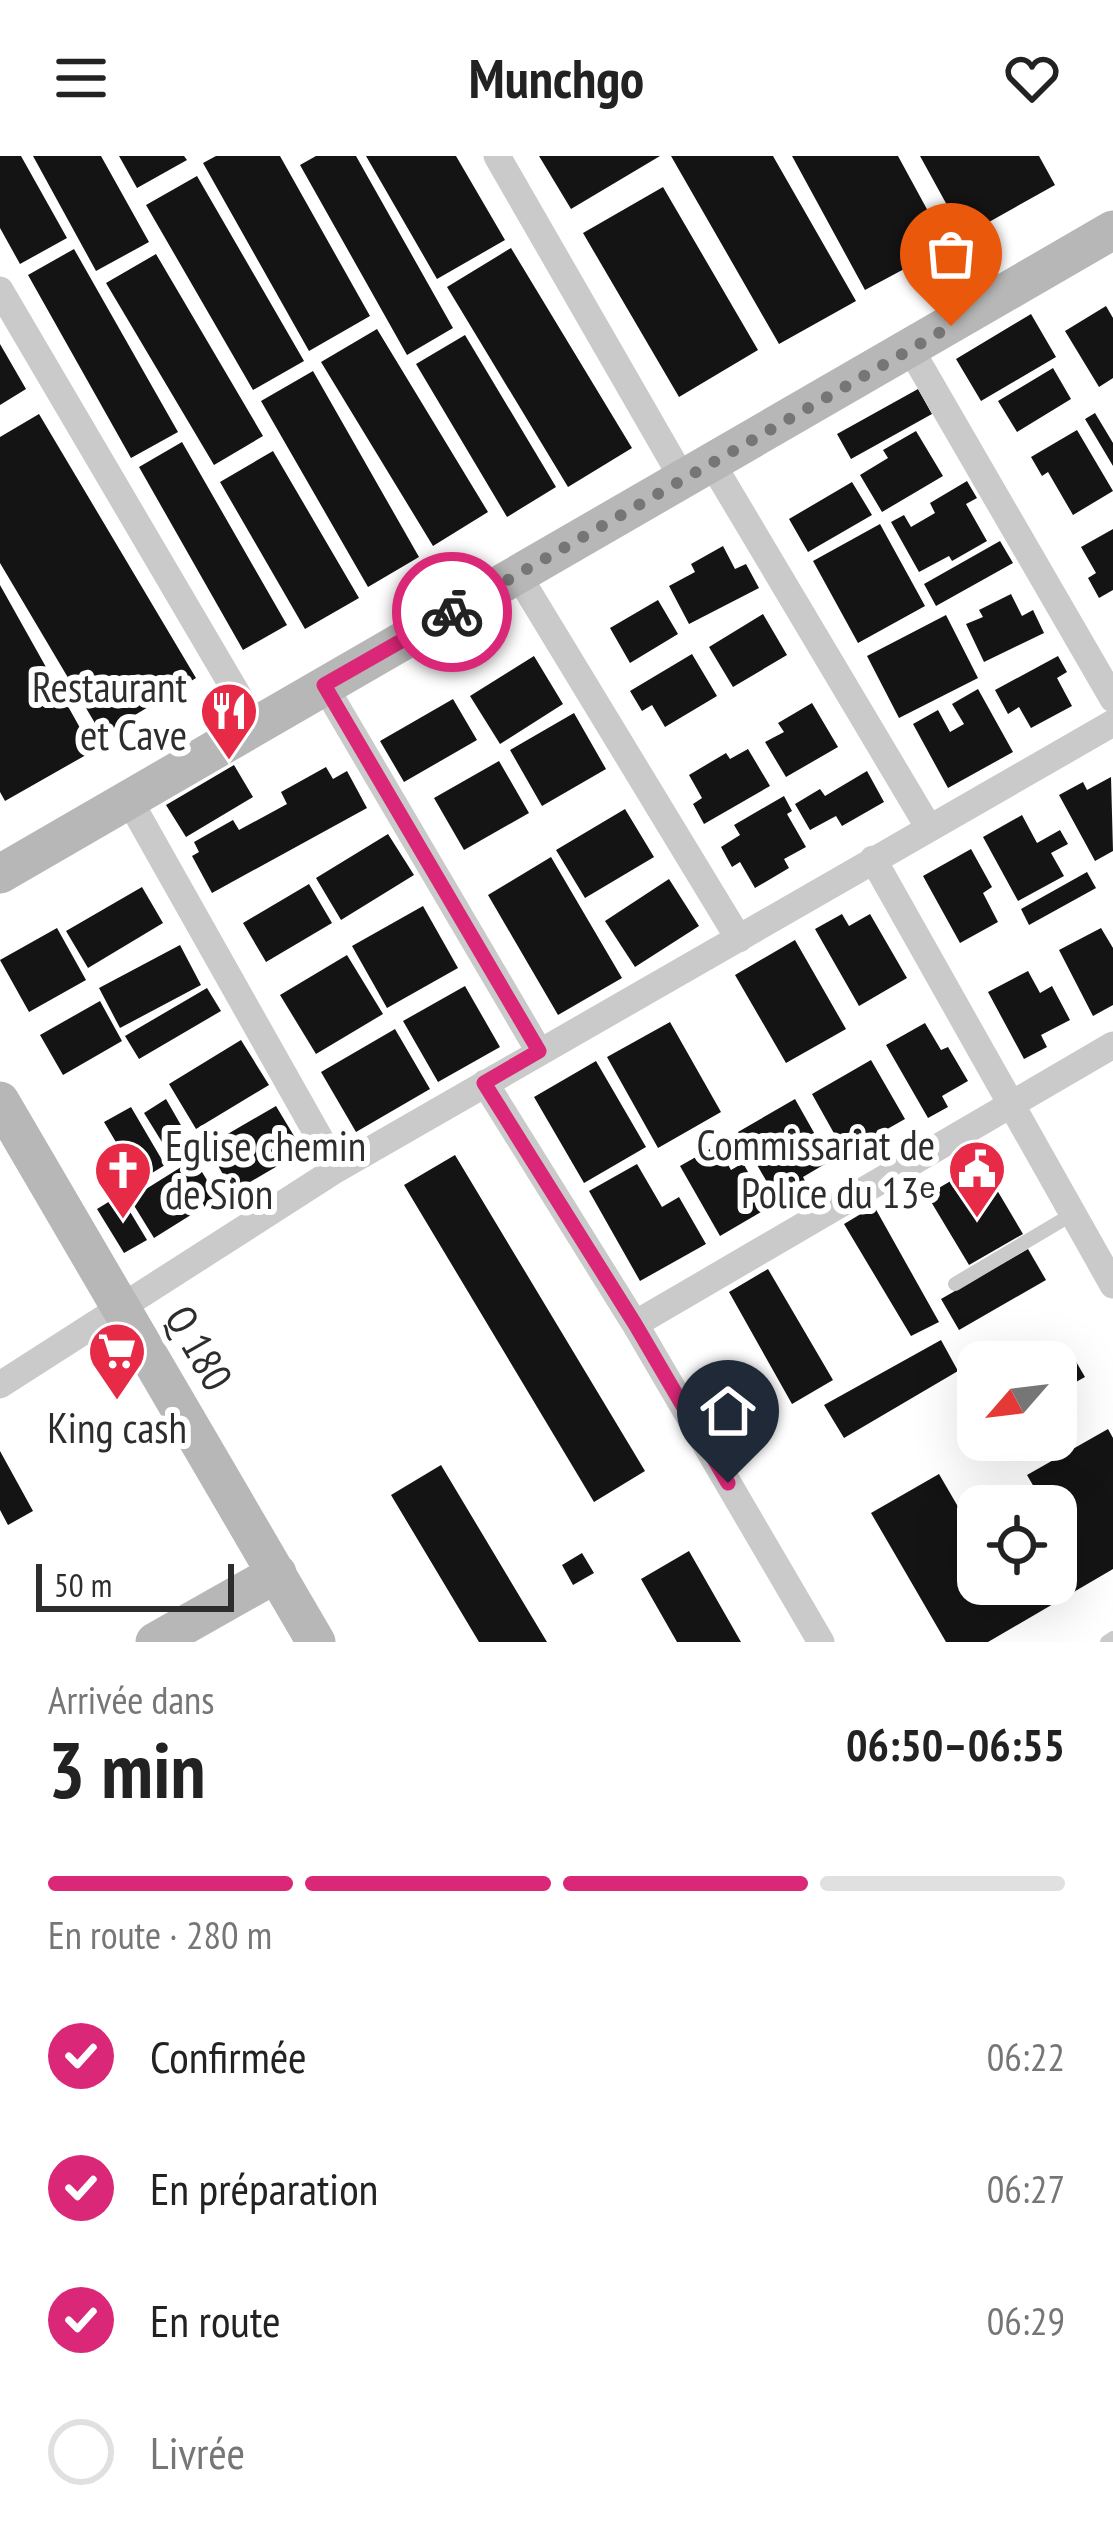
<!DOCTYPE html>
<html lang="fr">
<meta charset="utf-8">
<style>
:root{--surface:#fff;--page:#f2f2f2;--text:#222;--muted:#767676;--line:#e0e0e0;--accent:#db2777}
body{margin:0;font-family:"PT Sans Narrow",sans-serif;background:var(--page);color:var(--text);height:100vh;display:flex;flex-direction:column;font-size:45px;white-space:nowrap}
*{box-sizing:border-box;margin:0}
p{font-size:39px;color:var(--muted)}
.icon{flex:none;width:66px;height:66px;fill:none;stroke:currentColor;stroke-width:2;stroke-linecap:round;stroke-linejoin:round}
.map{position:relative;height:1486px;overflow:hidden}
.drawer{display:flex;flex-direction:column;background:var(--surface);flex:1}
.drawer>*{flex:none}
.needle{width:78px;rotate:242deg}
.tools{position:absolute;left:957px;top:1185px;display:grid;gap:24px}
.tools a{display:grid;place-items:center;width:120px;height:120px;border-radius:24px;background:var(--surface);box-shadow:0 12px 48px #0002;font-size:60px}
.scale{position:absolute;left:36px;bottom:30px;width:198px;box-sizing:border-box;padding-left:12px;border:6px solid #2d2d2d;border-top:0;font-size:33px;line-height:42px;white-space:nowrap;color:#2d2d2d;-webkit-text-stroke:9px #fff;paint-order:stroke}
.pin{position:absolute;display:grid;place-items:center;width:102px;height:102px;color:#fff;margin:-123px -51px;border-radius:50% 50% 50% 0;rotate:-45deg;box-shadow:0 0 12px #0007}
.pin .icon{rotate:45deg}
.courier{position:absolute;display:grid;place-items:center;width:120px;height:120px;margin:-60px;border:9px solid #db2777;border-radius:50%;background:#fff;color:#222;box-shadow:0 3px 15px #0007}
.overview em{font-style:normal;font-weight:700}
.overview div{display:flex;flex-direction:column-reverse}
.overview{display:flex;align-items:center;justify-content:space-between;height:204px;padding:0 48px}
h1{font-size:78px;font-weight:700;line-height:90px}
.bar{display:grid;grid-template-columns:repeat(4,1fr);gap:18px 12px;align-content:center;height:144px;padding:0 48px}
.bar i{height:15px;border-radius:9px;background:var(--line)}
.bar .active{background:var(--accent)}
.bar p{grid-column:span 4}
ol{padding:0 48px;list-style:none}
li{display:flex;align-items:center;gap:36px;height:132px}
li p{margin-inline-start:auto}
li .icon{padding:12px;border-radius:50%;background:var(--accent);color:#fff;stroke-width:4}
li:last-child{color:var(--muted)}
li i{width:66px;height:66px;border:6px solid var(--line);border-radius:50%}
header{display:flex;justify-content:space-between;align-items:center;height:156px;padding:0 48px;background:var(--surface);font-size:54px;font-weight:700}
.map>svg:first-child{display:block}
.building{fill:#141414}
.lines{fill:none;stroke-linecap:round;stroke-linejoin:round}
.lane{stroke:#cacaca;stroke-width:14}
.street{stroke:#cacaca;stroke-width:27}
.secondary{stroke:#b7b7b7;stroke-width:39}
.done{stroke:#767676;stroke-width:12;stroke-dasharray:0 21.6}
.route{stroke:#db2777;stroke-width:15}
.labels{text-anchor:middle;stroke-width:12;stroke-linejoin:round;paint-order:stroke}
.poi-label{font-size:42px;fill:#2d2d2d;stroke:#fff;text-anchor:end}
.street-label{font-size:42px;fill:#2d2d2d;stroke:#fff}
</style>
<header><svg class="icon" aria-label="menu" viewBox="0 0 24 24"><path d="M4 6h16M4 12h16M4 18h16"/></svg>Munchgo<svg class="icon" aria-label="heart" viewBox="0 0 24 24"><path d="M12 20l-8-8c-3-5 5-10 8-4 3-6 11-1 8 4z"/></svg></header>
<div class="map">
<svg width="1113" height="1486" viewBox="0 0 1113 1486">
<rect width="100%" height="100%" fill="#fff"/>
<path class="building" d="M 0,0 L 21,0 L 67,82 L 20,108 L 0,72 Z
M 33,0 L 101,0 L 149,86 L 96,115 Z
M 119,0 L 184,0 L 187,4 L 137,32 Z
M 216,0 L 280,0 L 370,160 L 309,195 L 203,7 Z
M 316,0 L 356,0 L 453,172 L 407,199 L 300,9 Z
M 366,0 L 456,0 L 505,84 L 437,123 Z
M 539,0 L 660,0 L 571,53 Z
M 671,0 L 773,0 L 856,145 L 779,188 Z
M 792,0 L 898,0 L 947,90 L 865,134 Z
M 920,0 L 1039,0 L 1055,29 L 964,80 Z
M 197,20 L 304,205 L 253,234 L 146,49 Z
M 663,31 L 758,194 L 679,241 L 583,77 Z
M 511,92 L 632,292 L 568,331 L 447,131 Z
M 74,93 L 178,276 L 131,302 L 28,119 Z
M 156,98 L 263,280 L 214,309 L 106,127 Z
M 1106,150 L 1113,162 L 1113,222 L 1099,231 L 1065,175 Z
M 1031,158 L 1056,201 L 981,245 L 956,203 Z
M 377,173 L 488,356 L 433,390 L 321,206 Z
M 465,179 L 556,331 L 507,361 L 416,208 Z
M 0,188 L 26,233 L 0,249 Z
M 1053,212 L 1071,243 L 1017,276 L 998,245 Z
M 313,215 L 419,401 L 368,431 L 261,245 Z
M 918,233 L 932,258 L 851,303 L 837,278 Z
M 1095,257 L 1113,287 L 1113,310 L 1085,263 Z
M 39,258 L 196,522 L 102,579 L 0,407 L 0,281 Z
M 1077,274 L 1113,335 L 1073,359 L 1048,316 L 1042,320 L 1031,301 Z
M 916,275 L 943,320 L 882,356 L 860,319 L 888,302 L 883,294 Z
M 182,286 L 287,469 L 243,494 L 139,311 Z
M 273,295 L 359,442 L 305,473 L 220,326 Z
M 967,325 L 977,342 L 966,348 L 987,385 L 952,405 L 949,400 L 919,416 L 891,366 L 904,359 L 911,371 L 935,357 L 930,347 Z
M 852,326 L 872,359 L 808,396 L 789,363 Z
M 880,368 L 925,450 L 858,487 L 813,405 Z
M 1113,373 L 1113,434 L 1099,442 L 1088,422 L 1096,417 L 1081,391 Z
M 1000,385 L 1013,407 L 936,450 L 924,428 Z
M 723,390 L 735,413 L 746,408 L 759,432 L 689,468 L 669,430 L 695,416 L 691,408 Z
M 0,429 L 93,595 L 5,645 L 0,636 Z
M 1011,438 L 1022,460 L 1033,454 L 1044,477 L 984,506 L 966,468 L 983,461 L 979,454 Z
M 658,444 L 678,478 L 630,507 L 610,472 Z
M 763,458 L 787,499 L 733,531 L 709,491 Z
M 946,459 L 978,522 L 899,562 L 867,500 Z
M 692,498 L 717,540 L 665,571 L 652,549 L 642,555 L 630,535 Z
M 534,500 L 563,548 L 500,588 L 470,540 Z
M 1058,500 L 1067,516 L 1057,522 L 1072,550 L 1031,572 L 1019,551 L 1008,558 L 995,534 Z
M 978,533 L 1013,596 L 948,632 L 913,568 L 938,554 L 950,576 L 964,568 L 952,548 Z
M 453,543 L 477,584 L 404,626 L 380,585 Z
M 812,547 L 838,591 L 786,621 L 765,586 L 784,576 L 778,567 Z
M 574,557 L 606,613 L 542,650 L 510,594 Z
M 748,593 L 770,630 L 704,668 L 693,648 L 702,642 L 689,619 L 726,597 L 730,603 Z
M 499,605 L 529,657 L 464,694 L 434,642 Z
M 234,609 L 253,641 L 186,681 L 166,649 Z
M 326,611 L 333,623 L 347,615 L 367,652 L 212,737 L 192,700 L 199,696 L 194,686 L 233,664 L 239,674 L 287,648 L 281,636 Z
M 867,615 L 884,646 L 842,670 L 836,660 L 810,674 L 795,648 L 820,633 L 825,640 Z
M 1111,621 L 1113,695 L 1095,705 L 1059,639 L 1083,626 L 1087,634 Z
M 784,640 L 792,655 L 787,658 L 806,691 L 784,703 L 789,712 L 755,732 L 740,706 L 732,711 L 721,691 L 740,679 L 734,669 Z
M 625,653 L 654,701 L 585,742 L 556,694 Z
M 1022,659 L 1037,687 L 1060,674 L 1068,688 L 1051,697 L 1064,720 L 1018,745 L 983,681 Z
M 388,678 L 414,719 L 341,764 L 316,722 Z
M 971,693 L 992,731 L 983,737 L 998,766 L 960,787 L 923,720 Z
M 551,701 L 622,822 L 558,859 L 488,739 Z
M 1087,716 L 1096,732 L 1029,769 L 1021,753 Z
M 669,723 L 699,770 L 635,811 L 605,765 Z
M 309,728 L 332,767 L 266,806 L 243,767 Z
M 142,731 L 163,767 L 88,812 L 66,775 Z
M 423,750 L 458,812 L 387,852 L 352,790 Z
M 842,758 L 849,770 L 870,758 L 907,822 L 859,850 L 815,773 Z
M 57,772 L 86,824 L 29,856 L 0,804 Z
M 1101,772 L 1113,792 L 1113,849 L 1093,860 L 1059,794 Z
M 795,784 L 846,873 L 786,907 L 735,819 Z
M 180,789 L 201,829 L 120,872 L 99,832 Z
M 347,799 L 383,858 L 316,898 L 280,839 Z
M 1028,815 L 1040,837 L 1052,830 L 1070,864 L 1041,879 L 1047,891 L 1024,903 L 988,836 Z
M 465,830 L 500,891 L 438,926 L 403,865 Z
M 207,832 L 221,855 L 139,903 L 125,880 Z
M 100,845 L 122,885 L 63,919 L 40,879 Z
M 670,866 L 721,956 L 658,992 L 607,901 Z
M 925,867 L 941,894 L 948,891 L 968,925 L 942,940 L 948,951 L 928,962 L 886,889 Z
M 395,873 L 430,933 L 356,976 L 321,916 Z
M 241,884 L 269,929 L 196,973 L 169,928 Z
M 871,904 L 905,963 L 845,997 L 812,938 Z
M 596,905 L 646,991 L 584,1027 L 534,941 Z
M 166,943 L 186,978 L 165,991 L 144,957 Z
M 795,943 L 830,1005 L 803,1021 L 807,1029 L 792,1039 L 788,1032 L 775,1040 L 738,976 Z
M 276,950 L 303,995 L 233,1036 L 207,990 Z
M 131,951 L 165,1009 L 139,1025 L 104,966 Z
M 717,989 L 731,1014 L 743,1007 L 768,1052 L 720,1080 L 680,1010 Z
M 455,999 L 645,1315 L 594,1346 L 404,1029 Z
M 194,1003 L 218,1042 L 154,1082 L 130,1043 Z
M 981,1007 L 1023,1078 L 969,1109 L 927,1039 Z
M 637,1008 L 662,1051 L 679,1041 L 706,1088 L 640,1125 L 589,1035 Z
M 120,1039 L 147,1084 L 124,1097 L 97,1053 Z
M 874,1050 L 939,1166 L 911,1180 L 844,1068 Z
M 1028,1093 L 1046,1124 L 959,1174 L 941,1143 Z
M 768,1113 L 833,1224 L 792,1248 L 729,1136 Z
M 941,1184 L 958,1215 L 844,1282 L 824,1249 Z
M 1071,1197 L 1085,1221 L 1056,1237 L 1056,1205 Z
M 1108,1273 L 1113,1282 L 1113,1413 L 988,1486 L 946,1486 L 871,1357 L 939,1318 L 978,1385 L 978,1428 L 1056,1428 L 1056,1350 L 1045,1350 L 1027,1319 Z
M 0,1295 L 33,1355 L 8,1369 L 0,1354 Z
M 441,1309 L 547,1486 L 479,1486 L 391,1339 Z
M 689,1395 L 741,1486 L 677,1486 L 641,1423 Z
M 582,1397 L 594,1417 L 573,1429 L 562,1409 Z"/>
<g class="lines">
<path class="lane" d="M 955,1128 L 1071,1059
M 1107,1486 L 1113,1482"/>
<path class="street" d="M 497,0 L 684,325
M 0,134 L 256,570
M 911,194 L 1113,543
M 713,309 L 929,672
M 518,419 L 739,783
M 324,529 L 539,895
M 128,642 L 337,1013
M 873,703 L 1113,1129
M 485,927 L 635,1168 L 821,1486
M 635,1168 L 1113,889
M 0,1229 L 337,1013 L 1113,567"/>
<path class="secondary" d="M 0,718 L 1113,74
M 0,945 L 316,1486
M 155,1486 L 277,1417"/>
</g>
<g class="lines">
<path class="done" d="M 452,456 L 951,170"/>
<path class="route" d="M 452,456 L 324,529 L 539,895 L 484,927 L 635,1168 L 728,1327"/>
</g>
<defs>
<symbol id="restaurant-pin" viewBox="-11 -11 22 30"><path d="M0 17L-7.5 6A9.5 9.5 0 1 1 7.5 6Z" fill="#e72b47" stroke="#fff"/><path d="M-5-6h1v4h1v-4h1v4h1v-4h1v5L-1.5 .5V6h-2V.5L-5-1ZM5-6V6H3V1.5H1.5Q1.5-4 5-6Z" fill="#fff"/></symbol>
<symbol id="civic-pin" viewBox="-11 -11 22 30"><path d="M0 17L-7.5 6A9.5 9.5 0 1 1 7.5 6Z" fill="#e72b47" stroke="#fff"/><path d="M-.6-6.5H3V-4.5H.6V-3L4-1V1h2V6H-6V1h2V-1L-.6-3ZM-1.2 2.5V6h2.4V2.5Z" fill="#fff"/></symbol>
<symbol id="church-pin" viewBox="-11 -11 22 30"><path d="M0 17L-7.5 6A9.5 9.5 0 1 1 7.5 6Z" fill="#e72b47" stroke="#fff"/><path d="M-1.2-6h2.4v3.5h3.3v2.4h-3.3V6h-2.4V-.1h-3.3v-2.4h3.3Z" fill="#fff"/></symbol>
<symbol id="supermarket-pin" viewBox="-11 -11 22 30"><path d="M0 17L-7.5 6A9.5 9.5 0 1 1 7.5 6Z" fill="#e72b47" stroke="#fff"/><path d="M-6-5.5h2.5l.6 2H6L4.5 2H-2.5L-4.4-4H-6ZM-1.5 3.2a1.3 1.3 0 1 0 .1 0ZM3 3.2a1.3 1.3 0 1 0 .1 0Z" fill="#fff"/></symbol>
</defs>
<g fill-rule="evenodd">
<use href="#restaurant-pin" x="196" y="522" width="66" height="90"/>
<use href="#civic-pin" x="944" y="980" width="66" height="90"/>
<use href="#church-pin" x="90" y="981" width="66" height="90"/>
<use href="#supermarket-pin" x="84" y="1162" width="66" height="90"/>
</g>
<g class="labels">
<g class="poi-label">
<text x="187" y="546">Restaurant<tspan x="187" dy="48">et Cave</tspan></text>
<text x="935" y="1004">Commissariat de<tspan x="935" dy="48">Police du 13ᵉ</tspan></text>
<text x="165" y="1005" text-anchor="start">Eglise chemin<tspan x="165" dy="48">de Sion</tspan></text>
<text x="117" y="1287" text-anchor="middle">King cash</text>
</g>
<g class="street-label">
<text transform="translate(199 1192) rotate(60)" y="15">Q 180</text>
</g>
</g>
</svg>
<div class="tools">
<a><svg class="needle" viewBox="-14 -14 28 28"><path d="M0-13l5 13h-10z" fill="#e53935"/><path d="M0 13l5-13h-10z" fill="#767676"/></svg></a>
<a><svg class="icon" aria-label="locate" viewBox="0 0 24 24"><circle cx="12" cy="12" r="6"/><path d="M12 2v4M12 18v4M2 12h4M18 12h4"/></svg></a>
</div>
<div class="scale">50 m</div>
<div class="pin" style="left:951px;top:170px;background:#ea580c"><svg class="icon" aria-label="bag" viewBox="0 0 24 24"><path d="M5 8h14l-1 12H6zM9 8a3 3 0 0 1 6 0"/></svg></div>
<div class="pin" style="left:728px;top:1327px;background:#1f2937"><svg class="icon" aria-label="home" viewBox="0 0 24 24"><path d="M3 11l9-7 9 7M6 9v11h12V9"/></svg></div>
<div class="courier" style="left:452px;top:456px"><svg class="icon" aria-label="bike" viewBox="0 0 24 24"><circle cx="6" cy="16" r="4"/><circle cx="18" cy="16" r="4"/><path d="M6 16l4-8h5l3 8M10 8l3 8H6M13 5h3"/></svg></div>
</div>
<section class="drawer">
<div class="overview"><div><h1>3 min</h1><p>Arrivée dans</p></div><em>06:50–06:55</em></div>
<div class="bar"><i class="active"></i><i class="active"></i><i class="active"></i><i></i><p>En route · 280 m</p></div>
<ol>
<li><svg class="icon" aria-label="check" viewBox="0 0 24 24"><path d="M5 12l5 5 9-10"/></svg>Confirmée<p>06:22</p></li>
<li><svg class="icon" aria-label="check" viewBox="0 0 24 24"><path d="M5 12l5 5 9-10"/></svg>En préparation<p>06:27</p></li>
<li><svg class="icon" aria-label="check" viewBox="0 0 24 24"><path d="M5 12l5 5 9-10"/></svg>En route<p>06:29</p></li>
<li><i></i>Livrée</li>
</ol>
</section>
